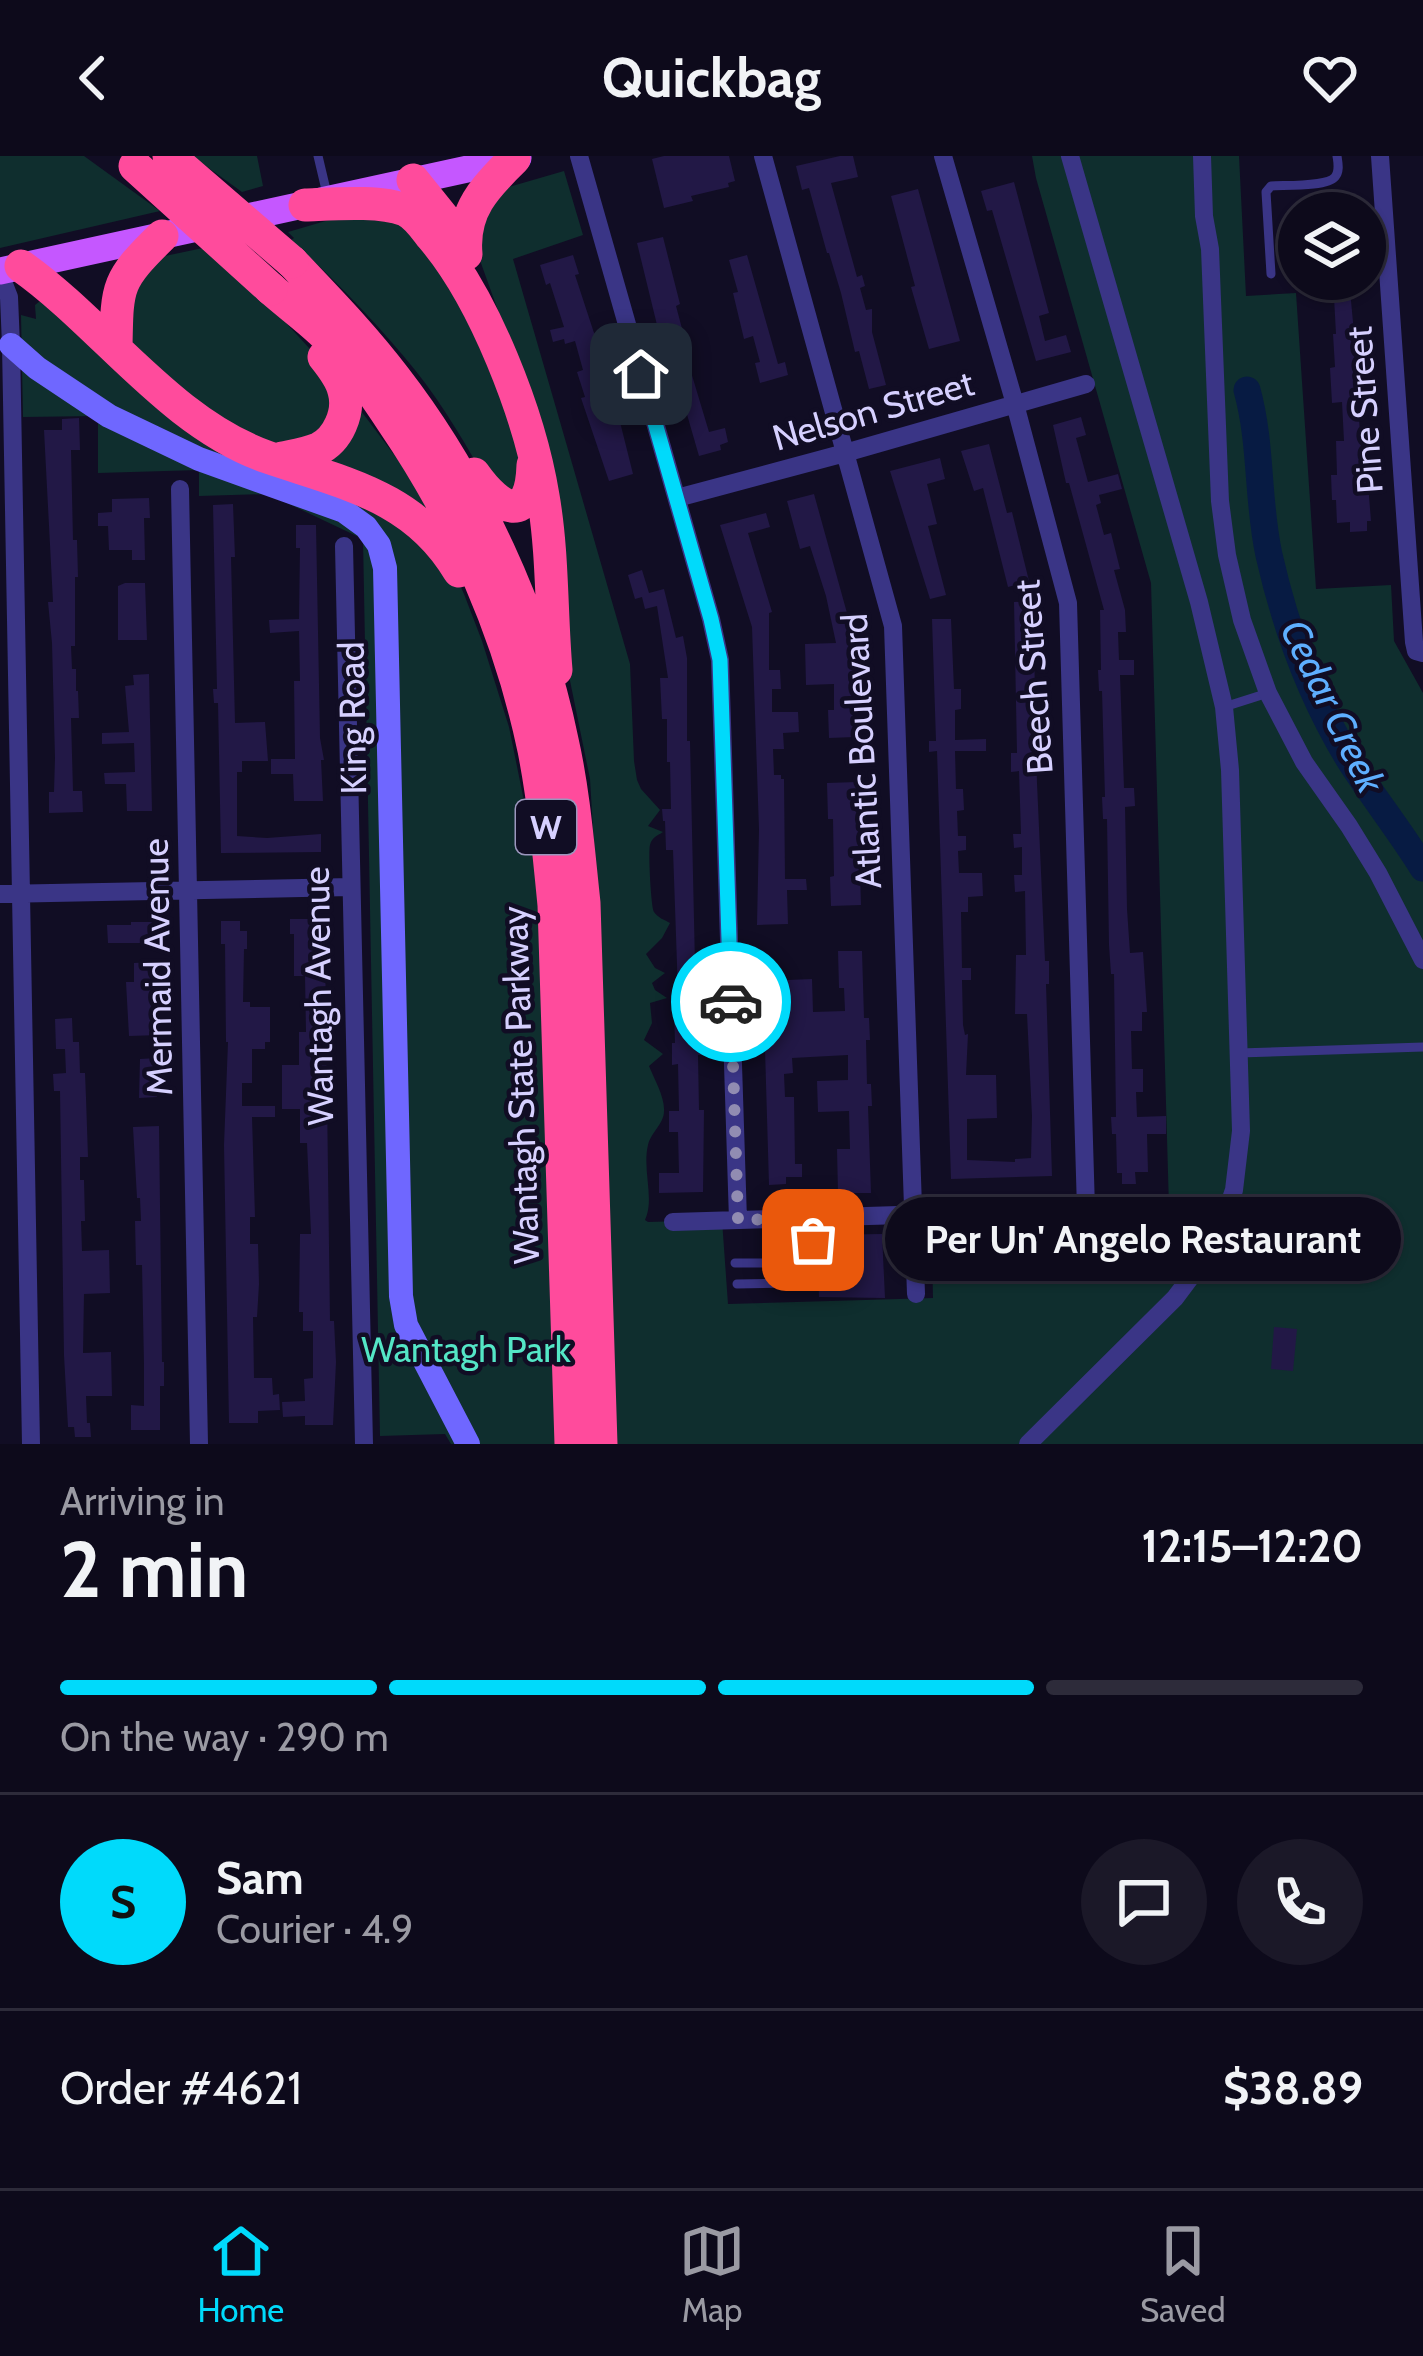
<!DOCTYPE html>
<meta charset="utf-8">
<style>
:root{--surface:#0d0a1b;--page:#1b1828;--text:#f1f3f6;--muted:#9a9aa3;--line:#2d2b3a;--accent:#00dafb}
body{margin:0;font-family:Cabin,sans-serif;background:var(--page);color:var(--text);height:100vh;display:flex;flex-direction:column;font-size:45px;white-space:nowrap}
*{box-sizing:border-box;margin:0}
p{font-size:39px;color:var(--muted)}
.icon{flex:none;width:66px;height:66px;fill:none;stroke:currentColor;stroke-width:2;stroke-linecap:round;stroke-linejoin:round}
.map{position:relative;height:1288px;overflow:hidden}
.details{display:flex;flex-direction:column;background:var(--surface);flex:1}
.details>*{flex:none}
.buttons{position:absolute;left:1278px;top:36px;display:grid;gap:24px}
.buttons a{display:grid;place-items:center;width:108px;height:108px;border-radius:50%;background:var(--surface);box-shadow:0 3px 9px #0004,0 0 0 3px var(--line);font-size:60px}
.pin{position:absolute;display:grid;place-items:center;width:102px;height:102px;color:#fff;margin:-51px;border-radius:24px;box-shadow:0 6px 18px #0006}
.courier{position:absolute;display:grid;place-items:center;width:120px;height:120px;margin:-60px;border:9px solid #00dafb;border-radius:50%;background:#fff;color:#222;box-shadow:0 3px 15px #0007}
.bubble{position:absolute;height:84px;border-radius:42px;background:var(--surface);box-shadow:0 3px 9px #0004,0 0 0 3px var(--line);font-size:39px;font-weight:700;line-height:84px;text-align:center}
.summary em{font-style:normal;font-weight:700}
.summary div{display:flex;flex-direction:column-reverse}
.summary{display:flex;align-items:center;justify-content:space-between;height:204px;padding:0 60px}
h1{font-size:78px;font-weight:700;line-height:90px}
.bar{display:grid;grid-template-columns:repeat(4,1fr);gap:18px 12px;align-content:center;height:144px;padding:0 60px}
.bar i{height:15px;border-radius:9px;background:var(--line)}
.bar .current{background:var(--accent)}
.bar p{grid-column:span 4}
.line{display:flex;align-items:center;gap:30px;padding:0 60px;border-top:3px solid var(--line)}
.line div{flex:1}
.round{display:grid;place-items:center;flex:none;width:126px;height:126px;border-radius:63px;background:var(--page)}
header{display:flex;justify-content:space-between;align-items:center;height:156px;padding:0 60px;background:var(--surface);font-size:54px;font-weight:700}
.tabs{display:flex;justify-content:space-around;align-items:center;height:168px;border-top:3px solid var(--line);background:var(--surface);font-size:33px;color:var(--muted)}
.tabs a{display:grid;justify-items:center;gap:6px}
.tabs .current{color:var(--accent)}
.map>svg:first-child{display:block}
.green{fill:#0f2e2e}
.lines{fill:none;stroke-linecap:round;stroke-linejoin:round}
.river{stroke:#071b43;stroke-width:27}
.building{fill:#221846}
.lane{stroke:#3a3586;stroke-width:9}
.street{stroke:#3a3586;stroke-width:18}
.secondary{stroke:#6f67ff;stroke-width:24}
.primary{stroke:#c557ff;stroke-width:27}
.highway{stroke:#ff4b9c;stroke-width:33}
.highway-bridge{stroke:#ff4b9c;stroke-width:33}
.done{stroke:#918cb2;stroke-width:12;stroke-dasharray:0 21.6}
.route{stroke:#00dafb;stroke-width:15}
.labels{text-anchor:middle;stroke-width:9;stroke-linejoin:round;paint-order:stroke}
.shield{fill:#110d24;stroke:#9b96bd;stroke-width:3}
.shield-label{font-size:33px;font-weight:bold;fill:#d6d0ff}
.street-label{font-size:36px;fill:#d6d0ff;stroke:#110d24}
.park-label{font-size:36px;fill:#54e6c6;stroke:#110d24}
.water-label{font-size:39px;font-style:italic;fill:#5eafff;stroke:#110d24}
</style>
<header><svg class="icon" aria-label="back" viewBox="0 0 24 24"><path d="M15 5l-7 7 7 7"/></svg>Quickbag<svg class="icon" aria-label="heart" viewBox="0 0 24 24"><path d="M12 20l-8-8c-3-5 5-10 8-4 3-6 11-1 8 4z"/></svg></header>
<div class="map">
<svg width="1423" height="1288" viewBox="0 0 1423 1288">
<rect width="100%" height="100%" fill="#110d24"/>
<path class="green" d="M 0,0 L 84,0 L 160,55 L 0,92 Z
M 192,0 L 257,0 L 263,30 L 242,36 Z
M 1032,0 L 1239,0 L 1246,140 L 1296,137 L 1316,433 L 1391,429 L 1394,485 L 1423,537 L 1423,1288 L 612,1288 L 603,839 L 590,623 L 566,505 L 531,246 L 473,85 L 499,34 L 564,15 L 583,79 L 513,103 L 630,508 L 634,605 L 637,624 L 641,633 L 660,654 L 648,670 L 663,676 C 657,680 652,681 650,689 C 648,694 651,752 654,756 C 658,762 665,764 670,767 L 662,782 L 646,798 L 655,812 L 665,817 L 652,827 L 655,834 L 667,842 L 650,847 L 652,867 L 644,884 L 663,898 L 649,910 C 654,923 665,941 664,955 C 664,968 651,976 648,989 C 642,1014 655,1043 645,1064 L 648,1066 L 722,1064 L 728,1148 L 933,1142 L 931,1057 L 1169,1051 L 1151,427 L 1036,22 Z
M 380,56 L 435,87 L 521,289 L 520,339 L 491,333 C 468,292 444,250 415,214 C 377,167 335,124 291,84 L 294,82 L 288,76 L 353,57 Z
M 203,92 L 266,145 L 331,216 L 336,231 L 322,281 L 271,288 L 232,274 L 132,194 L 125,134 L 165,100 Z
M 49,138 L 130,226 L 344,333 L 449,405 L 464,438 L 482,485 L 509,571 L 538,714 L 556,1288 L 451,1288 L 445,1278 L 380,1280 L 363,383 L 268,338 L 199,340 L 199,314 L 98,317 L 98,260 L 23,261 L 21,159 L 36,163 L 35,149 Z
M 361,255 L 420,333 L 449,387 L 337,315 L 324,299 Z"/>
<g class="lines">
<path class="river" d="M 1247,234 C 1262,288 1257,345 1269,399 C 1285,470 1312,543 1350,605 C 1373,641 1400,675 1423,712"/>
</g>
<path class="building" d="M 664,0 L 729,0 L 735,25 L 728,27 L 729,31 L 691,40 L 693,45 L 664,52 L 652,3 Z
M 840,0 L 853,0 L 858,21 L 831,27 L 857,121 L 862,119 L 865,130 L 860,132 L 866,154 L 872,153 L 872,176 L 886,229 L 869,233 L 859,195 L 855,196 L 841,137 L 829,97 L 827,97 L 809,32 L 802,34 L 796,10 Z
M 1014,26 L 1049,157 L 1039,160 L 1045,185 L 1066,179 L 1071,196 L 1036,205 L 992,54 L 987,55 L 981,35 Z
M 918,33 L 960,185 L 929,193 L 911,131 L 915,130 L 891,40 Z
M 663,81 L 680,148 L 676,150 L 688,195 L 685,196 L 709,276 L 725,272 L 728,286 L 720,289 L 721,294 L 699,300 L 662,172 L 658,173 L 637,87 Z
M 573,99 L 579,118 L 575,119 L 595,180 L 597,189 L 593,190 L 606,236 L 612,234 L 633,318 L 609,325 L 581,242 L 585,241 L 577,216 L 583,214 L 575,185 L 565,188 L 564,183 L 553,186 L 550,174 L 564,171 L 550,127 L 546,129 L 540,109 Z
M 747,99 L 778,208 L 785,206 L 788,219 L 760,227 L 755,207 L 760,206 L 753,180 L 744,183 L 733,137 L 738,136 L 729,104 Z
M 1333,123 L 1349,123 L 1354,177 L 1358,176 L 1363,263 L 1359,263 L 1361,290 L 1365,290 L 1371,365 L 1367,365 L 1367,375 L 1350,376 L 1350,366 L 1337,367 L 1336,344 L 1332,344 L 1331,319 L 1337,319 L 1336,285 L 1344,285 L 1342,246 L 1332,247 L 1330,212 L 1335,211 L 1333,178 L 1336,178 Z
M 1081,261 L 1086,279 L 1076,282 L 1088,326 L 1118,318 L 1122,333 L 1099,339 L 1101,347 L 1096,349 L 1104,379 L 1111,377 L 1120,413 L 1114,414 L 1125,454 L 1126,476 L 1118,476 L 1119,504 L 1134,504 L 1134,519 L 1120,519 L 1124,632 L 1134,632 L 1135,650 L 1125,651 L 1127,753 L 1130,797 L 1143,796 L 1147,856 L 1142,856 L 1142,875 L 1131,875 L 1132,913 L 1143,913 L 1143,936 L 1136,936 L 1137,961 L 1166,960 L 1166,978 L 1147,978 L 1148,1016 L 1135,1016 L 1136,1028 L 1122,1028 L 1122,1017 L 1117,1017 L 1116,978 L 1112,978 L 1111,961 L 1116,961 L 1114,818 L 1111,818 L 1109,789 L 1107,663 L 1103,663 L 1102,641 L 1105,641 L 1102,535 L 1099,535 L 1098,514 L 1101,514 L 1100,454 L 1104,454 L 1069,327 L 1066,327 L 1053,269 Z
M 79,262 L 80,294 L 71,294 L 73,384 L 77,384 L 78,421 L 75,421 L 75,490 L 71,490 L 72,513 L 76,513 L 76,535 L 78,535 L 79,562 L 71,562 L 73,635 L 82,635 L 83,656 L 49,657 L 49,636 L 54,636 L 55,602 L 52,487 L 48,446 L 53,446 L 44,274 L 62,274 L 62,263 Z
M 989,288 L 1007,357 L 1012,356 L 1029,425 L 1008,431 L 983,332 L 974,335 L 961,295 Z
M 940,302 L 945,323 L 927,328 L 937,368 L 928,370 L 946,439 L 930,443 L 890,315 Z
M 814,338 L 847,457 L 851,456 L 857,484 L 855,581 L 829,582 L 828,554 L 834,554 L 834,528 L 806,529 L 805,488 L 836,487 L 826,440 L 810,390 L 800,393 L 787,345 Z
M 149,342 L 150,362 L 144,362 L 145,404 L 132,404 L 132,394 L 109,394 L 108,370 L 98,370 L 98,357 L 112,356 L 112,343 Z
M 233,348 L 235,401 L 231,401 L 235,567 L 265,566 L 268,605 L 242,605 L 242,616 L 237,616 L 237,680 L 267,682 L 321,678 L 321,696 L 221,697 L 218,547 L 214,547 L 213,533 L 217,533 L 213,349 Z
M 766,357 L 770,371 L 748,377 L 772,456 L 769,457 L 769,514 L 780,514 L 781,533 L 772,533 L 772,556 L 798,556 L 799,576 L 783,577 L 784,593 L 773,593 L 774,619 L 781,619 L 781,623 L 784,623 L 785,723 L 806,723 L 807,734 L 787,734 L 788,768 L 757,769 L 759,673 L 752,471 L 720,369 Z
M 296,369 L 316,369 L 320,582 L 324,604 L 321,604 L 323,645 L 294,645 L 293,618 L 271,618 L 271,603 L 295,603 L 294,525 L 300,525 L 299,475 L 270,477 L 269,464 L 299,463 L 300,392 L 296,392 Z
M 642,414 L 649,437 L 664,433 L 676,482 L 683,480 L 687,502 L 687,585 L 690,585 L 696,853 L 698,887 L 702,887 L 702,899 L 698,899 L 699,954 L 704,954 L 703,1036 L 659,1037 L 659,1017 L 679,1017 L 678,976 L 669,976 L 669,955 L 679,955 L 678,908 L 672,909 L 672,887 L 675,887 L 674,854 L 678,854 L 677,808 L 673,694 L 666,694 L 665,665 L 663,665 L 662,653 L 671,653 L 670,606 L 667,606 L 667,563 L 662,563 L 660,522 L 668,522 L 657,450 L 645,453 L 642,441 L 635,443 L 628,419 Z
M 125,427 L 145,427 L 147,484 L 118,484 L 118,430 Z
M 1033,445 L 1037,627 L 1045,805 L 1049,805 L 1049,828 L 1046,828 L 1052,1020 L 951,1023 L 937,595 L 929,596 L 929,585 L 936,585 L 932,463 L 951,463 L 954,533 L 961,533 L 961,553 L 955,554 L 955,584 L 986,583 L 986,595 L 955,595 L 956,633 L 963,633 L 964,654 L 957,655 L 958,680 L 966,680 L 966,694 L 958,695 L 959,717 L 982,717 L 983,740 L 968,741 L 968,756 L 961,756 L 962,812 L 971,812 L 971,824 L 962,824 L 963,869 L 965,879 L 968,878 L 966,919 L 996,919 L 997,962 L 967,963 L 967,1004 L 1015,1006 L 1015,1003 L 1031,1002 L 1032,960 L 1027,858 L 1015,858 L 1016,799 L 1026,799 L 1025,735 L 1015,736 L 1014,719 L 1022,719 L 1022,691 L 1014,692 L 1013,678 L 1021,678 L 1019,615 L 1011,616 L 1011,597 L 1017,597 L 1014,446 Z
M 149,518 L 152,655 L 127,655 L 126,628 L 105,628 L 104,617 L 135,616 L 134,587 L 102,588 L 102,577 L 129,576 L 125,530 L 134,529 L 133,519 Z
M 857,626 L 861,749 L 831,750 L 830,721 L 834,720 L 833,663 L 828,663 L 827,627 Z
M 290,763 L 322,763 L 322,790 L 325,790 L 330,1165 L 334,1165 L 336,1206 L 333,1269 L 305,1269 L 305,1260 L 283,1261 L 282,1246 L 305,1245 L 304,1223 L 313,1222 L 313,1175 L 303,1175 L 303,1156 L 299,1156 L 300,1078 L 311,1078 L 307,987 L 300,987 L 300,953 L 282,953 L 282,909 L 299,909 L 299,876 L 306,876 L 305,820 L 294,820 L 294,778 L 290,778 Z
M 221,765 L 240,765 L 240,775 L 247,775 L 247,793 L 244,793 L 243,846 L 250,846 L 250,851 L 270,851 L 270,886 L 265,886 L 265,893 L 252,893 L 252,927 L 242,927 L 242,950 L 275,950 L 275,961 L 252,961 L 255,1061 L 250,1061 L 250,1088 L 258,1088 L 259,1128 L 257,1161 L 253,1161 L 254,1222 L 272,1222 L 273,1239 L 279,1238 L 280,1254 L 258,1255 L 258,1267 L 229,1267 L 224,989 L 228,886 L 226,886 L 225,788 L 221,788 Z
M 131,766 L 155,766 L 155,784 L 152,787 L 108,787 L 107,769 L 131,769 Z
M 838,795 L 862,795 L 864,862 L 869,862 L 870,884 L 866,884 L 867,928 L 871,928 L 872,950 L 868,950 L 871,1037 L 838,1037 L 837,993 L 850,993 L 849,955 L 818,956 L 817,925 L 848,924 L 848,899 L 792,902 L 793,917 L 784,918 L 785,941 L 794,941 L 795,1008 L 802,1008 L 802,1021 L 786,1021 L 786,1028 L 769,1029 L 763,825 L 812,823 L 813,856 L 845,855 L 844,832 L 839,832 Z
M 152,806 L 156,862 L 160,862 L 160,879 L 129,880 L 126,826 L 134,826 L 134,807 Z
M 72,862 L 73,886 L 79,886 L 80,917 L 85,917 L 86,942 L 88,1001 L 80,1001 L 80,1024 L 84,1024 L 85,1065 L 81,1065 L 82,1095 L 109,1094 L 110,1137 L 84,1138 L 83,1197 L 111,1196 L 112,1240 L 86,1240 L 87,1267 L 90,1267 L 91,1281 L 75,1281 L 74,1271 L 68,1271 L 64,1199 L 60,935 L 54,935 L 53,918 L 66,917 L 65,893 L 56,893 L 55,863 Z
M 158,902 L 157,941 L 139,942 L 140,903 Z
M 159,970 L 162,1206 L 164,1206 L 164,1230 L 160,1230 L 160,1274 L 131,1274 L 131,1249 L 144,1250 L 144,1208 L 142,1109 L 136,1109 L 135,1065 L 141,1065 L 140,1042 L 137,1042 L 133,971 Z
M 882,1078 L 885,1142 L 819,1141 L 818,1113 L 811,1113 L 811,1102 L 821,1088 L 822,1079 Z
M 1274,1171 L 1297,1173 L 1293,1215 L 1271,1213 Z"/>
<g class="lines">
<path class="lane" d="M 318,0 L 327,38
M 1271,118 L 1266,36 L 1271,30 C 1284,29 1327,31 1335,21 C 1340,15 1338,7 1337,0
M 1224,551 L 1268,537
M 1239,897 L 1423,891
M 735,1107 L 795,1107 L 813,1084 L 812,1062
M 737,1128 L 794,1127 L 795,1107"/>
<path class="street" d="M 579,0 L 711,463 L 720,504 L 738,1064
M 763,0 L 893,470 L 916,1138
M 943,0 L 1015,248 L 1068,447 L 1086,1053
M 1202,0 L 1204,60 L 1210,93 L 1220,345 L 1227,399 L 1242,464 L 1268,537 L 1304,606 L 1349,670 L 1378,717 L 1423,804
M 1380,0 L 1414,486 L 1416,495 L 1423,497
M 0,118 L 9,141 L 11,189 L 31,1288
M 180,333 L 199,1288
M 677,342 L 845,297 L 1086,228
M 344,390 L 364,1288
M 0,738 L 351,731
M 673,1066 L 1160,1051
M 1028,1288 L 1175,1142 L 1202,1106 L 1218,1081 L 1234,1034 L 1241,975 L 1230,614 L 1224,551 L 1199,446 L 1070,0"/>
<path class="secondary" d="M 11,189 L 37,212 L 109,260 L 199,303 L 344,355 L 366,371 L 379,389 L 385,412 L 401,1140 L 406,1169 L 468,1288"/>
<path class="primary" d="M 0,115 L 518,2"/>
<path class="highway" d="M 413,24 L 450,70
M 305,49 C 333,48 380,44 405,54 C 416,59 424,71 431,80 C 484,141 530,260 543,340 C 553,397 551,456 556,514
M 466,98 C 462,55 485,31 514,3
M 292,106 C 328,144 364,181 395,222 C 474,324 536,458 562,584 C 574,637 578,692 584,747 L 601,1288
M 21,110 C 103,168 170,267 267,301 C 343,327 415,340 459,415
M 271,133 C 289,149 310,164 327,181 C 353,206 374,238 394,268 C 460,365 510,478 534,594 C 544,645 549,697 554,749 L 571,1288
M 116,193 C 117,129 116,125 162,80
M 279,303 C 292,300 306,298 318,293 C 338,284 350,256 344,235 C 341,222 332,211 324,201
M 474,318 C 500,355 531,370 533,309"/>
<path class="highway-bridge" d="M 169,0 L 292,106
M 135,10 L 271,133"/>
</g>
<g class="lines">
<path class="done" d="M 731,846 L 738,1064 L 812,1062 L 813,1084"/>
<path class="route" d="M 641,218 L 711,463 L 720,504 L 731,846"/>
</g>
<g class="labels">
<rect class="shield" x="516" y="644" width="60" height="54" rx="9"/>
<g class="shield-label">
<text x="546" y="683">W</text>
</g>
<g class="street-label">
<text transform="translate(873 254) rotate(-16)" y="13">Nelson Street</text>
<text transform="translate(1364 254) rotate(-94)" y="13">Pine Street</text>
<text transform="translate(1033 521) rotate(-94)" y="13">Beech Street</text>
<text transform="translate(352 562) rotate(-91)" y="13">King Road</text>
<text transform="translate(861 595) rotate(-93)" y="13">Atlantic Boulevard</text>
<text transform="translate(157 811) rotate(-91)" y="13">Mermaid Avenue</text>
<text transform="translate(318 840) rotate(-91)" y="13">Wantagh Avenue</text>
<text transform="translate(520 929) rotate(-92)" y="13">Wantagh State Parkway</text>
</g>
<g class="park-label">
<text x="466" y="1206">Wantagh Park</text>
</g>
<g class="water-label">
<text transform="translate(1333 550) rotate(64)" y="14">Cedar Creek</text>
</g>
</g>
</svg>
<div class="buttons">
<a><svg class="icon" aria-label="layers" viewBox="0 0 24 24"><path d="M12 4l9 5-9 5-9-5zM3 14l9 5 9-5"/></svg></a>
</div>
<div class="pin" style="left:813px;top:1084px;background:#ea580c"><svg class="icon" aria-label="bag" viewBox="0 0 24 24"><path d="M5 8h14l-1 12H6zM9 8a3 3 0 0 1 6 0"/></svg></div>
<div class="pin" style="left:641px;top:218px;background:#1f2937"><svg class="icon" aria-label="home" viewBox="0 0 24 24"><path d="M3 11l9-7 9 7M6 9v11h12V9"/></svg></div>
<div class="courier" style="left:731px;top:846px"><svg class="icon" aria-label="car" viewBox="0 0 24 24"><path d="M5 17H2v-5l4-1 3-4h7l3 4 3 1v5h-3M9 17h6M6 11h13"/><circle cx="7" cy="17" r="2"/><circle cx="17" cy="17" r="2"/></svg></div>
<div class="bubble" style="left:885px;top:1041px;width:516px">Per Un' Angelo Restaurant</div>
</div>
<section class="details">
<div class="summary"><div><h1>2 min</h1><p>Arriving in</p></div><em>12:15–12:20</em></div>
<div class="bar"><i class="current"></i><i class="current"></i><i class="current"></i><i></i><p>On the way · 290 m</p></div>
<div class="line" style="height:216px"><b class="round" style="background:var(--accent);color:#111">S</b><div><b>Sam</b><p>Courier · 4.9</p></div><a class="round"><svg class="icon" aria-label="chat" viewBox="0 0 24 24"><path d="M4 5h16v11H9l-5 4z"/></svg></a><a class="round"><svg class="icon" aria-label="phone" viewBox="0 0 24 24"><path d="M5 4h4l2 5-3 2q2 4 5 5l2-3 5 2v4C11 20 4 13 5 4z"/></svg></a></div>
<div class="line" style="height:156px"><div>Order #4621</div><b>$38.89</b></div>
</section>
<nav class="tabs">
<a class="current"><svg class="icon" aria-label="home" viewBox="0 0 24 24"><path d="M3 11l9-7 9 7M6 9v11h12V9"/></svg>Home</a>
<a><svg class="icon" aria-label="map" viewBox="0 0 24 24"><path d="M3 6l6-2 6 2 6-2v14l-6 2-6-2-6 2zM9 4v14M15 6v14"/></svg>Map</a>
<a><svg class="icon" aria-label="saved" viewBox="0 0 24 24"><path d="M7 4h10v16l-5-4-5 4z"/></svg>Saved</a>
</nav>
